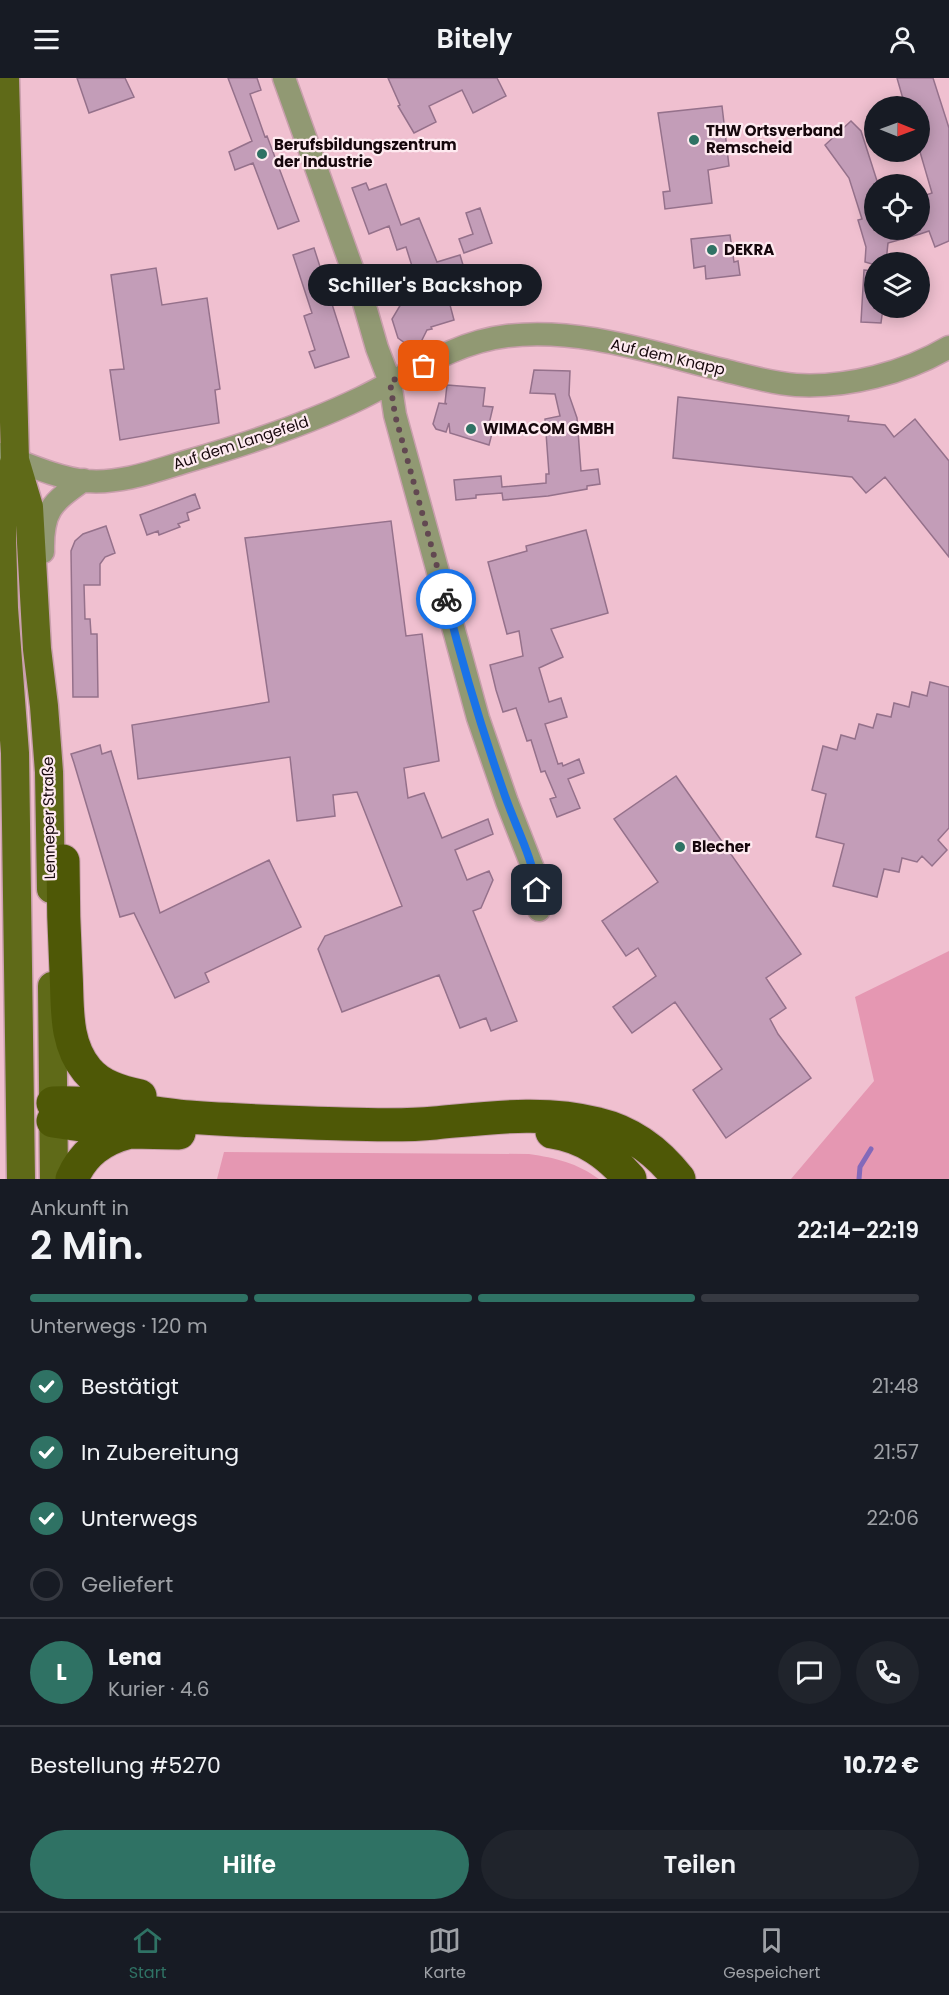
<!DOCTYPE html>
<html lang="de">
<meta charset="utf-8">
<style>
:root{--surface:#171b24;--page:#20242c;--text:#f1f3f6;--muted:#9ea1a6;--line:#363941;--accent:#2f7264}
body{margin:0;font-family:Poppins,sans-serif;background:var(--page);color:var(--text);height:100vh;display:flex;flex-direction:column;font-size:22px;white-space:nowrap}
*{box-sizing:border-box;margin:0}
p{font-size:20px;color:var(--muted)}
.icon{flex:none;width:33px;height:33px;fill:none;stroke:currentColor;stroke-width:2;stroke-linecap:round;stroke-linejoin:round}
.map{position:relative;height:1101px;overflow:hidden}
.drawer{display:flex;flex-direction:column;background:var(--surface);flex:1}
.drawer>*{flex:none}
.needle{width:39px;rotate:91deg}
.tools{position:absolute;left:864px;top:18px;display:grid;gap:12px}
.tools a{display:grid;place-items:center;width:66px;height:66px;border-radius:50%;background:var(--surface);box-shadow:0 3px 15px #0003;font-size:30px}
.pin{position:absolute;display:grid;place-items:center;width:51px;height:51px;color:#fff;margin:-26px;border-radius:12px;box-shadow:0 3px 9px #0006}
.courier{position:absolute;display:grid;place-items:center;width:60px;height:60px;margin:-30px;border:4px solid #1a73e8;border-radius:50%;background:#fff;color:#222;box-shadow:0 2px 8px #0007}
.bubble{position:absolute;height:42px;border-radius:21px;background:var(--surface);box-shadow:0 3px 15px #0003;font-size:20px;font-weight:600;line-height:42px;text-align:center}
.overview em{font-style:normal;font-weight:600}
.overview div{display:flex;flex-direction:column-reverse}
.overview{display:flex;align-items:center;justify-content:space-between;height:102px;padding:0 30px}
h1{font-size:39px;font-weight:600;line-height:45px}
.bar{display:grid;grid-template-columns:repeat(4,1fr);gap:9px 6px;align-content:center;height:72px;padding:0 30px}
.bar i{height:8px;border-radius:4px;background:var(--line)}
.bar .selected{background:var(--accent)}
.bar p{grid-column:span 4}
.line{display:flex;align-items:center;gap:15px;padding:0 30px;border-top:2px solid var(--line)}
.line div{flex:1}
.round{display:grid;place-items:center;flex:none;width:63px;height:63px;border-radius:32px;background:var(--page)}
ol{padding:0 30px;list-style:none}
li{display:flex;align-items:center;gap:18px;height:66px}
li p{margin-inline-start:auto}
li .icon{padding:6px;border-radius:50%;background:var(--accent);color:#fff;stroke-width:4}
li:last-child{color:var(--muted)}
li i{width:33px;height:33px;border:3px solid var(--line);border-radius:50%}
.action{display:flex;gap:12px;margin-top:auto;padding:12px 30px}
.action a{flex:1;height:69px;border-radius:36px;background:var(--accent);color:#fff;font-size:24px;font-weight:600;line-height:69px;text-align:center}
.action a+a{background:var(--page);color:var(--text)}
header{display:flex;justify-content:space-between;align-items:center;height:78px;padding:0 30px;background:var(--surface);font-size:27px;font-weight:600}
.menu{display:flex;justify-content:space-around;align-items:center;height:84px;border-top:2px solid var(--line);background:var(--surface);font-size:16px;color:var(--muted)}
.menu a{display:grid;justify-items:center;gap:3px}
.menu .selected{color:var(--accent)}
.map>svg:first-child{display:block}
.green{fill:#e597b2}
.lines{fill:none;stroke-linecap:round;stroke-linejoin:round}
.stream{stroke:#8369ba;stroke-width:5}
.building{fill:#c39db8;stroke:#95718b;stroke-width:1.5}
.minor-casing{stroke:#c99fad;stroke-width:25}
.major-casing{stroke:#c99fad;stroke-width:31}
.highway-casing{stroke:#c99fad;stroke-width:35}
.minor{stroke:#919973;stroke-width:22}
.major{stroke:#5f6a18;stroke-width:28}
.highway{stroke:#4e5806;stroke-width:33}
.done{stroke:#624851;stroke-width:6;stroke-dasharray:0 10.8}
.route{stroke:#1a73e8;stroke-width:8}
.poi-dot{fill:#2f7264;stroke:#feeaf0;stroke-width:2}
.labels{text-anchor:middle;stroke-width:4.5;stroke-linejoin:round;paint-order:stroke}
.poi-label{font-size:15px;font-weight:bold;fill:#16070c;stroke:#feeaf0;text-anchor:start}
.street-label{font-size:15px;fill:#16070c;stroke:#feeaf0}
</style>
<header><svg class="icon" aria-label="menu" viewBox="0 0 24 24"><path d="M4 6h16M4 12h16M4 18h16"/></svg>Bitely<svg class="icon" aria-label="person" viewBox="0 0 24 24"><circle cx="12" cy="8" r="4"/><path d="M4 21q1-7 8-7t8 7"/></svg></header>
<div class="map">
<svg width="949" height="1101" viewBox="0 0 949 1101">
<rect width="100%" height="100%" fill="#f0c0d0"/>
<path class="green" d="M 949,873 L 949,1101 L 791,1101 L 874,1003 L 855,919 Z
M 224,1074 L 529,1076 C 556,1080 577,1085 599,1101 L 217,1101 Z"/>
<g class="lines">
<path class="stream" d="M 859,1101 L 860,1089 L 871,1071"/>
</g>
<path class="building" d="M 77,0 L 125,0 L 134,19 L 89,35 Z
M 228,0 L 257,0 L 261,12 L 250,16 L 265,59 L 267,58 L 299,143 L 278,151 L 253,85 L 235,92 L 229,74 L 252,63 Z
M 388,0 L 497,0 L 506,18 L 473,35 L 462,12 L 429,28 L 436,44 L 414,55 L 398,28 L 400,27 Z
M 897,0 L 933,0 L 949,50 L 949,163 L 935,169 L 929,153 L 920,156 L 888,165 L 886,184 L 872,186 L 865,184 L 866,169 L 858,142 L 862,141 L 849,100 L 825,67 L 851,43 L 861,53 L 878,106 L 874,106 L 874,152 L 920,152 L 920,119 L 932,115 L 920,74 L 920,28 L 905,28 Z
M 722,28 L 729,88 L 708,92 L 712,125 L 665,131 L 663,114 L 670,113 L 658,35 Z
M 366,105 L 369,112 L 386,106 L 401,147 L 419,140 L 437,184 L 460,177 L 473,220 L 450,227 L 454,242 L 431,249 L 432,251 L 427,252 L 419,268 L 405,265 L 398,260 L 392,241 L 401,226 L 422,220 L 406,169 L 397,172 L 389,148 L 369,156 L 352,110 Z
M 480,130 L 492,165 L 464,175 L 459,161 L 473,156 L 466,135 Z
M 730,157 L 734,184 L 738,183 L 740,197 L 706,201 L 705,188 L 694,190 L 691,161 Z
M 314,170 L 349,279 L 315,290 L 309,274 L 315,272 L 304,238 L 312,235 L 293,177 Z
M 156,190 L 162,227 L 207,220 L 220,311 L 215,312 L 219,345 L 120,362 L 110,292 L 124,291 L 111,197 Z
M 864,192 L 874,193 L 874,230 L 883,230 L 881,245 L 861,244 Z
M 534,292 L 570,293 L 569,317 L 577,340 L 581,393 L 598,391 L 600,406 L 587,408 L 587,411 L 548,418 L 503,422 L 502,415 L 476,417 L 476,420 L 456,422 L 454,402 L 501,398 L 502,409 L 546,405 L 546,396 L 549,396 L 545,341 L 560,338 L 555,316 L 530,315 Z
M 447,307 L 485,310 L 483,328 L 493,329 L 489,346 L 494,348 L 489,367 L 450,355 L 449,345 L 446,354 L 436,351 L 433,346 L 439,325 L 447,326 L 445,325 Z
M 678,319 L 849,338 L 848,343 L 885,347 L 894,359 L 915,341 L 949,383 L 949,479 L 885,399 L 866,415 L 852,399 L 673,380 Z
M 195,416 L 200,430 L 187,435 L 189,442 L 178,446 L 180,449 L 159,457 L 158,453 L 147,457 L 140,437 Z
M 391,443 L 406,558 L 422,556 L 439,683 L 404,690 L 408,720 L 424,715 L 442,760 L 488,741 L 493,756 L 455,772 L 467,802 L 489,793 L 493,802 L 481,830 L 473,833 L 517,943 L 491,953 L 486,940 L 460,950 L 439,897 L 342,934 L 318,871 L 325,858 L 402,828 L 357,714 L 333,717 L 335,738 L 297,743 L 290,679 L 138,701 L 132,647 L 269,624 L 245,460 Z
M 106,448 L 115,475 L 105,479 L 100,486 L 100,507 L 84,507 L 85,541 L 90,541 L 91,556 L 97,556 L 98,619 L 73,619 L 71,473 L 75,463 L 83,456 Z
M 586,452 L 608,535 L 551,551 L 563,579 L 539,590 L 549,624 L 561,620 L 567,639 L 545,646 L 558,686 L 562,685 L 563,688 L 579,681 L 584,695 L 568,701 L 580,730 L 557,739 L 550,721 L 556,719 L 545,693 L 541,694 L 531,662 L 527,663 L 516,630 L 503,634 L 496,612 L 490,587 L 523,578 L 519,553 L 507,556 L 488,484 L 527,473 L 526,468 Z
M 930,604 L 949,609 L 949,750 L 938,762 L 947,772 L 932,788 L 922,778 L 917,784 L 902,780 L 899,794 L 884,791 L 877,819 L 833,808 L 844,766 L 816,759 L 826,716 L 812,712 L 823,668 L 837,672 L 841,657 L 855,661 L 859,646 L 873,650 L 877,636 L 891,639 L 894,625 L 909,629 L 912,614 L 927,618 Z
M 100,667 L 102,676 L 111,673 L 160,835 L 269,782 L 301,849 L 205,895 L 209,904 L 175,920 L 134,835 L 120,839 L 74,685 L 71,676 Z
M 676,698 L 801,876 L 766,900 L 786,930 L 770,941 L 778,956 L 811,1000 L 726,1060 L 693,1012 L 722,991 L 675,924 L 632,955 L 613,929 L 656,898 L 638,870 L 626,878 L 602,843 L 658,804 L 614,741 Z"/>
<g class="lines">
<defs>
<path id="minor" d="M 284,0 L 362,218 L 377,270 L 390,304 L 395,337 L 478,640 L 507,724 L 534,793 L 539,832
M 0,376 C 27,386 57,400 86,403 C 121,406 155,393 188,383 C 247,366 305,347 361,320 C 408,297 454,264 507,258 C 579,249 653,275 723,292 C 747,298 771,305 796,307 C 847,310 905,295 949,269
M 43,474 C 42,433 51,425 84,402"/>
<path id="major" d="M 5,0 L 15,382 L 29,429 L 37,571 L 44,628 L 49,694 L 51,811
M 15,382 L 2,421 L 2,460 L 4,530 L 15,675 L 21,1101
M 52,908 L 54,1101"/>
<path id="highway" d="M 63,783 C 63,820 64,857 66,894 C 68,928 64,964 87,992 C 100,1008 121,1014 140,1018
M 53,1025 C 99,1023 143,1035 189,1039 C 240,1043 292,1044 344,1046 C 374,1047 405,1048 435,1045 C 489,1040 545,1032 598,1046 C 632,1054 658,1074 679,1101
M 53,1043 L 130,1054 L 179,1055
M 552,1054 C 585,1059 608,1076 630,1101
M 72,1101 C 83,1075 102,1061 130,1054"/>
</defs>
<use href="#minor" class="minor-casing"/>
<use href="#major" class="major-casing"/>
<use href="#highway" class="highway-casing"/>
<use href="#minor" class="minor"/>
<use href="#major" class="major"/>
<use href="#highway" class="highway"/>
</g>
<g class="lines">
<path class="done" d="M 424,288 L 408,294 L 390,304 L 395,337 L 446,521"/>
<path class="route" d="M 446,521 C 462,585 481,649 503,712 C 514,746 532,777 537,812"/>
</g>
<g class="poi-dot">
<circle cx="694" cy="62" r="6"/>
<circle cx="262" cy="76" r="6"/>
<circle cx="712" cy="172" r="6"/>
<circle cx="471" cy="351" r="6"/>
<circle cx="680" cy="769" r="6"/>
</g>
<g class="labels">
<g class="poi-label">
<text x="706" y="58">THW Ortsverband<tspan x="706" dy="17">Remscheid</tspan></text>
<text x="274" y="72">Berufsbildungszentrum<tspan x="274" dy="17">der Industrie</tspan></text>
<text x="724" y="177">DEKRA</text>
<text x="483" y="356">WIMACOM GMBH</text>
<text x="692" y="774">Blecher</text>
</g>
<g class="street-label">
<text transform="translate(668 279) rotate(13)" y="5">Auf dem Knapp</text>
<text transform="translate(241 365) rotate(-18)" y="5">Auf dem Langefeld</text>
<text transform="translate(49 740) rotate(-91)" y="5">Lenneper Straße</text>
</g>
</g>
</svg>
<div class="tools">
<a><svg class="needle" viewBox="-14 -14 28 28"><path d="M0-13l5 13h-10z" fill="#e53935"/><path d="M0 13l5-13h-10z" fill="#9ea1a6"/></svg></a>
<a><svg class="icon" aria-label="locate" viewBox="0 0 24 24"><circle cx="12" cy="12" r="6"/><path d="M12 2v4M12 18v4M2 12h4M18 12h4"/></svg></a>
<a><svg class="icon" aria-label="layers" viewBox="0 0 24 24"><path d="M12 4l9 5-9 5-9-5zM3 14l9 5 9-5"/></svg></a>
</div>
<div class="pin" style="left:424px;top:288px;background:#ea580c"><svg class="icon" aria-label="bag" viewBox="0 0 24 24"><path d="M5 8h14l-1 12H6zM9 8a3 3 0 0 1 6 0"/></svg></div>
<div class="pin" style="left:537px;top:812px;background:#1f2937"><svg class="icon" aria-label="home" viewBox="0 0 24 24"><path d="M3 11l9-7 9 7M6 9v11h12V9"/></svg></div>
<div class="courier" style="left:446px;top:521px"><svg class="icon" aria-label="bike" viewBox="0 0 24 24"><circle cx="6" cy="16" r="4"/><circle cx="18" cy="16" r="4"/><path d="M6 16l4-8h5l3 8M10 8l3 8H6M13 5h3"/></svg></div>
<div class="bubble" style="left:308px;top:186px;width:234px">Schiller's Backshop</div>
</div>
<section class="drawer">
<div class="overview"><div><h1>2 Min.</h1><p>Ankunft in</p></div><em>22:14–22:19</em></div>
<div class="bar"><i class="selected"></i><i class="selected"></i><i class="selected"></i><i></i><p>Unterwegs · 120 m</p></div>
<ol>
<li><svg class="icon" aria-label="check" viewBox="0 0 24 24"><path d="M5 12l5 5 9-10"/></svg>Bestätigt<p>21:48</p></li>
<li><svg class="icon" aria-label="check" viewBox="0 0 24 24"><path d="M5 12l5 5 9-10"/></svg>In Zubereitung<p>21:57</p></li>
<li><svg class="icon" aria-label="check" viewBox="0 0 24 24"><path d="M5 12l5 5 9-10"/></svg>Unterwegs<p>22:06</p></li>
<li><i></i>Geliefert</li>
</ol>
<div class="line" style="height:108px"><b class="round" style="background:var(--accent);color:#fff">L</b><div><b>Lena</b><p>Kurier · 4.6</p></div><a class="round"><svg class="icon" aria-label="chat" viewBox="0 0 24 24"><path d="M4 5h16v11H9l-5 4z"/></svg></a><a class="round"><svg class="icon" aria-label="phone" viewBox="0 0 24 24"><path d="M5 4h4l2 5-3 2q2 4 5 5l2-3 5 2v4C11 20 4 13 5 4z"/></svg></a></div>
<div class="line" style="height:78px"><div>Bestellung #5270</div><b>10.72 €</b></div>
<div class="action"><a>Hilfe</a><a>Teilen</a></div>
</section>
<nav class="menu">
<a class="selected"><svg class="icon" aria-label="home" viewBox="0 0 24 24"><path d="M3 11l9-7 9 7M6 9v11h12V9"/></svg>Start</a>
<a><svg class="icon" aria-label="map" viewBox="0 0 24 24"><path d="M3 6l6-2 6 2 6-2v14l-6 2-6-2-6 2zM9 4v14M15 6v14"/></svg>Karte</a>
<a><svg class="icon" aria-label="saved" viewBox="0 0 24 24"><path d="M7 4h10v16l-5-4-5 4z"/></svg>Gespeichert</a>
</nav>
